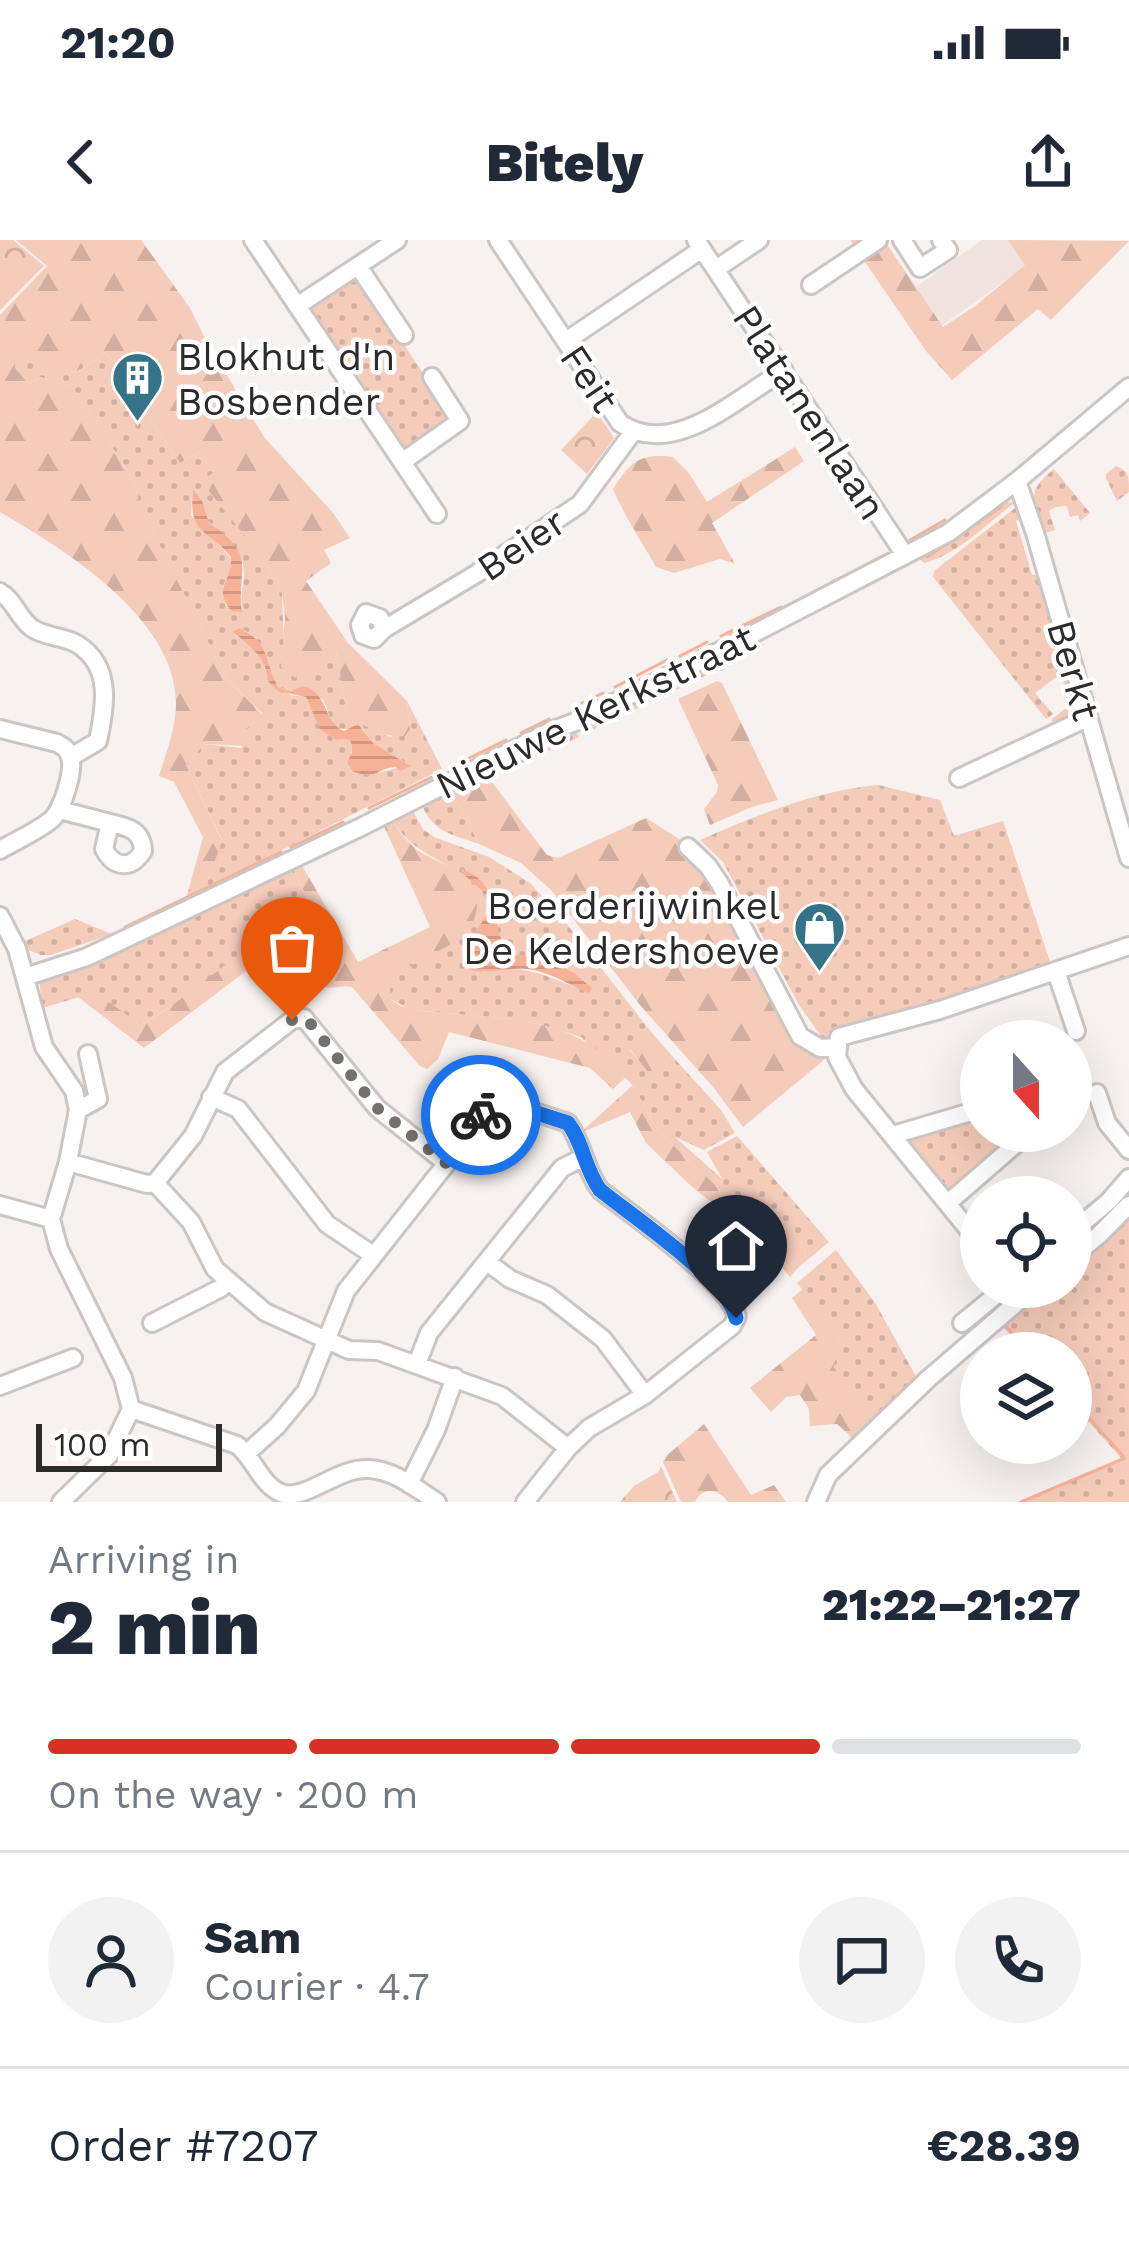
<!DOCTYPE html>
<meta charset="utf-8">
<style>
:root{--surface:#fff;--page:#f2f2f3;--text:#1f2937;--muted:#747a83;--line:#e0e1e3;--accent:#d93025}
body{margin:0;font-family:"Work Sans",sans-serif;background:var(--page);color:var(--text);height:100vh;display:flex;flex-direction:column;font-size:45px;white-space:nowrap}
*{box-sizing:border-box;margin:0}
p{font-size:39px;color:var(--muted)}
.icon{flex:none;width:66px;height:66px;fill:none;stroke:currentColor;stroke-width:2;stroke-linecap:round;stroke-linejoin:round}
.map{position:relative;height:1262px;overflow:hidden}
.drawer{display:flex;flex-direction:column;background:var(--surface);flex:1}
.drawer>*{flex:none}
.needle{width:78px;rotate:159deg}
.tools{position:absolute;left:960px;top:780px;display:grid;gap:24px}
.tools a{display:grid;place-items:center;width:132px;height:132px;border-radius:50%;background:var(--surface);box-shadow:0 12px 48px #0002;font-size:60px}
.scale{position:absolute;left:36px;bottom:30px;width:186px;box-sizing:border-box;padding-left:12px;border:6px solid #2d2a2a;border-top:0;font-size:33px;line-height:42px;white-space:nowrap;color:#2d2a2a;-webkit-text-stroke:9px #fff;paint-order:stroke}
.pin{position:absolute;display:grid;place-items:center;width:102px;height:102px;color:#fff;margin:-123px -51px;border-radius:50% 50% 50% 0;rotate:-45deg;box-shadow:0 0 12px #0007}
.pin .icon{rotate:45deg}
.courier{position:absolute;display:grid;place-items:center;width:120px;height:120px;margin:-60px;border:9px solid #1a73e8;border-radius:50%;background:#fff;color:#222;box-shadow:0 3px 15px #0007}
.head em{font-style:normal;font-weight:800}
.head div{display:flex;flex-direction:column-reverse}
.head{display:flex;align-items:center;justify-content:space-between;height:204px;padding:0 48px}
h1{font-size:78px;font-weight:800;line-height:90px}
.bar{display:grid;grid-template-columns:repeat(4,1fr);gap:18px 12px;align-content:center;height:144px;padding:0 48px}
.bar i{height:15px;border-radius:9px;background:var(--line)}
.bar .selected{background:var(--accent)}
.bar p{grid-column:span 4}
.line{display:flex;align-items:center;gap:30px;padding:0 48px;border-top:3px solid var(--line)}
.line div{flex:1}
.round{display:grid;place-items:center;flex:none;width:126px;height:126px;border-radius:63px;background:var(--page)}
.status{display:flex;justify-content:space-between;align-items:center;height:84px;padding:0 60px;background:var(--surface);direction:ltr}
.status svg{height:33px;fill:currentColor}
header{display:flex;justify-content:space-between;align-items:center;height:156px;padding:0 48px;background:var(--surface);font-size:54px;font-weight:800}
.map>svg:first-child{display:block}
.built{fill:#f1e3dd}
.grass{fill:url(#grass-dots);fill-rule:evenodd}
.forest{fill:url(#forest-firs)}
.park{fill:url(#park-crowns)}
.water{fill:url(#water-rules)}
.lines{fill:none;stroke-linecap:round;stroke-linejoin:round}
.stream{stroke:#f7b196;stroke-width:3}
.minor-casing{stroke:#cbc5c3;stroke-width:22}
.minor{stroke:#fff;stroke-width:16}
.done{stroke:#74706f;stroke-width:12;stroke-dasharray:0 21.6}
.route{stroke:#1a73e8;stroke-width:15}
.labels{text-anchor:middle;stroke-width:9;stroke-linejoin:round;paint-order:stroke}
.poi-label{font-size:39px;fill:#2d2a2a;stroke:#fff;text-anchor:start}
.street-label{font-size:39px;fill:#2d2a2a;stroke:#fff}
</style>
<div class="status"><b>21:20</b><svg viewBox="0 0 49 12"><path d="M0 12V9h3v3zM5 12V6h3v6zM10 12V3h3v9zM15 12V0h3v12zM26 1h20v11H26zM47 4h2v5h-2z"/></svg></div>
<header><svg class="icon" aria-label="back" viewBox="0 0 24 24"><path d="M15 5l-7 7 7 7"/></svg>Bitely<svg class="icon" aria-label="share" viewBox="0 0 24 24"><path d="M12 15V3M7 8l5-5 5 5M5 13v7h14v-7"/></svg></header>
<div class="map">
<svg width="1129" height="1262" viewBox="0 0 1129 1262">
<defs>
<pattern id="grass-dots" width="8" height="8" patternUnits="userSpaceOnUse" patternTransform="scale(3)"><rect width="8" height="8" fill="#f5cbba"/><path d="M2 2h.1M6 6h.1" fill="none" stroke="#d2aea0" stroke-width="1.8" stroke-linecap="round"/></pattern>
<pattern id="forest-firs" width="22" height="20" patternUnits="userSpaceOnUse" patternTransform="scale(3)"><rect width="22" height="20" fill="#f5cbba"/><path d="M5 1l3.5 6h-7zM16 11l3.5 6h-7z" fill="#d2aea0"/></pattern>
<pattern id="park-crowns" width="20" height="18" patternUnits="userSpaceOnUse" patternTransform="scale(3)"><rect width="20" height="18" fill="#f5cbba"/><path d="M2 6a3 3 0 1 1 6 0M12 15a3 3 0 1 1 6 0" fill="none" stroke="#d2aea0"/></pattern>
<pattern id="water-rules" width="6" height="5" patternUnits="userSpaceOnUse" patternTransform="scale(3)"><rect width="6" height="5" fill="#f7b196"/><path d="M0 2.5h6" fill="none" stroke="#d49881"/></pattern>
</defs>
<rect width="100%" height="100%" fill="#f7f1ef"/>
<path class="built" d="M 982,0 L 1020,0 L 1034,20 L 937,89 L 910,51 Z"/>
<path class="grass" d="M 357,33 L 453,179 L 402,213 L 303,68 Z
M 31,107 C 65,142 69,140 105,112 L 180,223 L 198,212 L 215,233 L 202,241 L 261,316 L 282,353 L 284,410 L 336,411 L 347,474 L 390,497 L 410,489 L 407,461 L 442,529 L 205,649 L 222,600 L 186,525 L 204,504 L 242,508 L 243,491 L 263,474 L 226,438 L 139,264 L 134,240 L 73,148 L 40,137 L 29,144 L 15,128 L 15,124 ZM 192,252 C 198,262 204,278 212,285 C 228,300 242,306 244,331 C 245,344 239,355 243,369 L 227,368 C 215,337 235,338 231,320 C 230,314 198,284 191,275 ZM 244,390 C 268,403 266,426 278,447 L 323,459 C 336,488 325,491 362,488 L 373,503 L 410,525 C 389,528 374,539 352,531 L 351,502 L 348,498 L 336,500 L 321,489 L 306,457 L 291,455 L 268,441 C 266,418 253,407 235,395 Z
M 1116,226 C 1129,231 1129,236 1129,252 L 1117,261 L 1106,238 L 1106,234 Z
M 1054,229 L 1090,273 L 1080,281 L 1078,275 L 1070,277 L 1067,266 L 1056,267 L 1049,271 L 1055,290 L 1045,293 C 1035,259 1023,254 1054,229 Z
M 1002,261 L 1014,263 C 987,284 957,315 924,323 L 917,317 L 956,296 Z
M 1019,265 L 1026,277 L 1016,281 L 1032,335 L 1041,334 L 1075,459 L 1074,476 L 1058,487 L 1051,480 L 1071,464 L 1060,449 L 1065,445 L 1059,435 L 1035,453 L 1053,474 L 1046,479 L 933,337 L 934,331 Z
M 717,417 L 724,431 L 715,431 L 588,492 L 583,484 Z
M 574,489 L 579,497 L 498,534 L 496,527 Z
M 878,545 L 940,560 L 954,596 L 1003,581 L 1052,728 L 823,799 L 799,765 L 723,622 L 700,600 C 758,575 814,551 878,545 Z
M 451,549 L 479,604 C 451,594 433,593 421,563 Z
M 411,568 L 423,589 L 434,597 L 489,617 L 530,643 L 563,679 L 648,788 L 630,810 L 651,835 L 672,816 L 721,870 L 735,893 L 704,910 L 675,897 L 723,940 L 707,912 L 737,896 L 829,1002 L 800,1026 L 806,1019 C 805,1003 796,994 782,989 L 769,993 L 763,990 L 657,890 L 633,845 L 581,797 L 539,784 L 500,778 L 411,770 L 390,759 C 385,744 399,731 411,725 L 475,651 C 450,616 413,619 392,578 ZM 461,632 L 493,658 L 496,690 L 509,713 L 528,717 L 589,752 C 550,739 528,722 483,732 L 464,707 L 481,685 L 489,664 L 482,651 Z
M 292,626 L 309,662 L 185,758 L 141,785 L 93,753 L 42,768 L 39,737 Z
M 75,679 L 112,694 L 51,715 L 41,715 L 26,709 L 23,702 Z
M 981,874 L 981,891 L 1017,891 L 1017,893 L 947,951 L 904,904 L 908,894 Z
M 1129,976 L 1129,1262 L 1017,1262 L 1121,1221 L 1121,1218 L 1071,1162 L 1071,1113 L 1026,1113 L 1002,1086 L 1047,1047 L 1071,1047 L 1071,1026 Z
M 836,1010 L 874,1061 L 918,1140 L 870,1182 L 833,1127 L 839,1096 L 797,1043 Z"/>
<path class="forest" d="M 16,0 L 141,0 L 190,68 L 207,102 L 264,197 L 333,273 L 350,298 L 324,310 L 331,323 L 306,341 L 348,403 L 407,461 L 410,489 L 405,496 C 384,498 364,487 347,474 L 336,411 L 295,438 L 281,427 L 285,377 L 282,353 L 261,316 L 201,241 L 214,232 L 198,212 L 180,223 L 105,112 C 87,125 65,147 43,123 C 39,118 36,112 31,108 L 15,124 L 15,128 L 29,144 L 40,137 L 73,148 L 134,240 L 139,264 L 226,438 L 263,475 L 243,491 L 246,506 L 204,504 L 186,525 L 222,601 L 205,649 L 186,659 L 203,597 L 174,542 L 159,536 C 166,513 176,488 176,464 C 176,378 65,310 0,272 L 0,75 L 47,26 Z
M 850,0 L 884,0 L 943,87 L 975,66 L 1025,25 L 1008,0 L 1129,1 L 1051,80 L 1038,69 L 952,140 L 926,111 Z
M 795,207 L 804,221 L 712,283 L 735,324 L 720,319 L 674,333 L 656,327 L 625,274 L 613,249 C 631,222 639,213 673,217 L 688,232 L 707,262 Z
M 717,441 L 722,443 L 778,560 L 752,567 L 710,585 L 704,569 L 717,552 L 718,545 L 678,459 Z
M 485,533 L 547,615 L 558,618 L 646,578 L 687,604 L 824,820 L 743,887 L 713,847 L 640,765 L 551,650 L 521,623 L 479,604 L 451,549 Z
M 392,578 C 397,589 405,599 415,608 C 434,624 475,629 477,660 C 481,718 384,713 390,759 C 406,772 424,771 444,773 C 509,779 585,779 625,838 L 613,849 L 590,828 L 449,792 L 438,819 L 427,829 L 420,826 L 352,747 C 341,745 333,749 323,747 C 304,744 295,716 282,704 L 144,808 L 78,757 L 93,753 L 99,755 L 141,785 L 166,770 L 309,662 L 292,626 L 300,622 L 358,722 L 430,687 L 382,582 Z
M 648,788 L 672,816 L 651,836 L 630,809 Z
M 633,845 L 657,890 L 763,990 L 769,993 L 786,989 C 798,996 805,1005 806,1019 L 790,1037 L 765,1007 L 689,944 L 646,903 L 630,872 L 580,893 Z
M 803,1049 L 839,1096 L 834,1127 L 870,1182 L 852,1198 L 837,1184 L 810,1186 L 809,1169 L 800,1155 L 786,1157 L 771,1172 L 750,1148 L 816,1095 L 792,1058 Z
M 704,1184 L 751,1255 L 774,1245 L 786,1262 L 728,1262 C 719,1249 703,1246 695,1262 L 681,1262 L 663,1222 L 666,1216 Z"/>
<path class="park" d="M 0,0 L 13,0 L 44,26 L 0,70 Z
M 597,172 L 614,198 L 587,234 L 561,210 Z
M 661,1226 L 677,1262 L 620,1262 L 634,1246 L 658,1232 Z"/>
<path class="water" d="M 193,250 L 202,261 L 209,283 C 259,317 236,325 242,372 L 231,371 C 212,346 233,341 231,317 C 207,287 188,296 193,250 Z
M 239,388 C 270,402 264,421 278,447 L 291,451 L 303,446 C 330,454 322,481 344,491 L 358,484 L 373,503 L 411,526 L 400,531 L 396,527 C 376,528 378,541 352,531 L 347,522 L 352,513 L 351,502 L 347,499 L 336,500 L 320,489 L 306,457 L 278,451 L 268,441 C 266,416 250,407 233,392 Z
M 461,629 C 505,644 486,682 509,713 L 551,721 L 574,733 L 592,748 L 589,753 C 569,745 549,731 526,729 C 504,727 477,738 462,725 C 461,700 485,688 489,664 L 482,651 L 461,632 Z"/>
<g class="lines">
<path class="stream" d="M 730,34 L 787,121
M 808,155 L 827,182
M 878,259 L 888,274
M 890,277 L 898,289
M 910,300 L 945,280
M 927,317 L 1001,267
M 871,322 L 879,318
M 883,336 L 893,332
M 838,339 L 868,324
M 832,342 L 835,340
M 850,353 L 870,344
M 721,396 L 781,367
M 680,416 L 707,402
M 615,447 L 667,420
M 572,468 L 603,453
M 521,493 L 549,479
M 516,518 L 563,495
M 459,523 L 506,500
M 369,568 L 432,537
M 291,607 L 343,582
M 125,687 L 281,612
M 123,709 L 260,644
M 1106,999 L 1124,985
M 1020,1071 L 1049,1047
M 1004,1084 L 1030,1113
M 1021,1262 L 1125,1218 L 1071,1158"/>
<defs>
<path id="minor" d="M 253,0 L 437,274
M 498,0 L 620,183 C 674,220 737,157 784,131
M 696,0 L 905,315
M 902,0 L 920,28 L 948,10 L 941,0
M 358,26 L 404,95
M 716,29 L 759,0
M 811,45 L 878,0
M 297,66 L 397,0
M 566,101 L 702,9
M 402,222 L 460,181 L 432,137
M 1017,241 L 1035,293 L 1129,618
M 0,352 C 15,361 18,378 32,388 C 44,397 64,396 77,404 C 113,426 105,467 98,501 L 71,517
M 384,389 L 380,378 L 366,373 L 360,385 L 363,395 L 374,399 L 384,389 L 476,334 L 580,264 L 633,192
M 0,489 L 57,503 C 64,507 67,508 70,517 C 75,530 62,571 51,580 C 36,592 17,600 0,610
M 959,538 L 1087,478
M 60,570 L 110,583
M 110,583 C 128,587 142,590 143,611 C 131,630 114,628 104,609 Z
M 688,607 L 708,626 L 720,644 L 800,796 L 820,808 L 838,807
M 0,676 L 17,709 L 44,807 L 74,851 L 78,870 L 68,922 L 51,979 L 59,1009 L 123,1138 L 131,1169 L 109,1215 L 61,1262
M 1056,731 L 1076,791
M 25,737 L 87,717 L 361,587 L 553,490 L 575,482 L 718,412 L 948,293 L 1017,241 L 1129,147
M 1097,853 L 1107,883 L 1129,910
M 211,857 L 238,869 L 327,984 L 373,1015
M 78,870 L 98,859 L 88,814
M 893,895 L 981,869
M 68,922 L 147,944 L 155,943 L 193,896 L 225,832 L 292,780 L 304,778 L 377,868 L 446,923
M 155,943 L 191,982 L 215,1029 L 265,1072 L 349,1110 L 378,1111 L 502,1156 L 568,1208
M 948,963 L 1031,891
M 0,965 L 51,979
M 1071,993 L 1109,961 L 1129,938
M 981,1005 L 854,849 L 837,817 L 839,797 L 940,770 L 1129,706
M 1071,1018 L 1099,995 L 1129,965
M 487,1022 L 510,1039 L 547,1055 L 603,1099 L 645,1155
M 152,1083 L 221,1048 L 228,1041
M 962,1083 L 1006,1047
M 417,1124 L 429,1093 L 562,928 L 584,917
M 0,1146 L 73,1118
M 131,1169 L 237,1205 C 254,1218 261,1245 281,1253 C 305,1262 337,1227 369,1229 C 394,1230 417,1249 437,1262
M 247,1213 L 277,1186 L 306,1151 L 346,1051 L 473,890 L 486,864 L 495,859 L 568,883 C 583,903 585,930 600,950 C 632,975 719,1036 734,1069 C 739,1078 736,1078 732,1086 L 645,1155 L 589,1188 L 568,1208 L 525,1262
M 409,1244 L 436,1190 L 455,1137
M 816,1262 L 828,1235 L 928,1139 L 1035,1047"/>
</defs>
<use href="#minor" class="minor-casing"/>
<use href="#minor" class="minor"/>
</g>
<g class="lines">
<path class="done" d="M 292,780 L 304,778 L 310,783 L 377,868 L 446,923 L 473,890 L 481,875"/>
<path class="route" d="M 481,875 L 486,864 L 494,859 L 568,883 C 583,902 585,930 600,950 C 631,975 730,1042 736,1078"/>
</g>
<defs>
<symbol id="building-pin" viewBox="-11 -11 22 30"><path d="M0 17L-7.5 6A9.5 9.5 0 1 1 7.5 6Z" fill="#357388" stroke="#fff"/><path d="M-4-6H4V6H1V3H-1V6H-4ZM-2.5-4.3h1.7v1.8h-1.7ZM.8-4.3h1.7v1.8H.8ZM-2.5-1h1.7V.8h-1.7ZM.8-1h1.7V.8H.8Z" fill="#fff"/></symbol>
<symbol id="shop-pin" viewBox="-11 -11 22 30"><path d="M0 17L-7.5 6A9.5 9.5 0 1 1 7.5 6Z" fill="#357388" stroke="#fff"/><path d="M-5-2.5h2.3a2.7 3.5 0 0 1 5.4 0H5L5.5 6h-11ZM-1.5-2.5h3a1.5 2.3 0 0 0-3 0Z" fill="#fff"/></symbol>
</defs>
<g fill-rule="evenodd">
<use href="#building-pin" x="108" y="108" width="59" height="81"/>
<use href="#shop-pin" x="790" y="658" width="59" height="81"/>
</g>
<g class="labels">
<g class="poi-label">
<text x="177" y="130">Blokhut d'n<tspan x="177" dy="45">Bosbender</tspan></text>
<text x="780" y="679" text-anchor="end">Boerderijwinkel<tspan x="780" dy="45">De Keldershoeve</tspan></text>
</g>
<g class="street-label">
<text transform="translate(590 138) rotate(56)" y="14">Feit</text>
<text transform="translate(810 172) rotate(57)" y="14">Platanenlaan</text>
<text transform="translate(521 304) rotate(-34)" y="14">Beier</text>
<text transform="translate(1074 430) rotate(74)" y="14">Berkt</text>
<text transform="translate(595 471) rotate(-26)" y="14">Nieuwe Kerkstraat</text>
</g>
</g>
</svg>
<div class="tools">
<a><svg class="needle" viewBox="-14 -14 28 28"><path d="M0-13l5 13h-10z" fill="#e53935"/><path d="M0 13l5-13h-10z" fill="#747a83"/></svg></a>
<a><svg class="icon" aria-label="locate" viewBox="0 0 24 24"><circle cx="12" cy="12" r="6"/><path d="M12 2v4M12 18v4M2 12h4M18 12h4"/></svg></a>
<a><svg class="icon" aria-label="layers" viewBox="0 0 24 24"><path d="M12 4l9 5-9 5-9-5zM3 14l9 5 9-5"/></svg></a>
</div>
<div class="scale">100 m</div>
<div class="pin" style="left:292px;top:780px;background:#ea580c"><svg class="icon" aria-label="bag" viewBox="0 0 24 24"><path d="M5 8h14l-1 12H6zM9 8a3 3 0 0 1 6 0"/></svg></div>
<div class="pin" style="left:736px;top:1078px;background:#1f2937"><svg class="icon" aria-label="home" viewBox="0 0 24 24"><path d="M3 11l9-7 9 7M6 9v11h12V9"/></svg></div>
<div class="courier" style="left:481px;top:875px"><svg class="icon" aria-label="bike" viewBox="0 0 24 24"><circle cx="6" cy="16" r="4"/><circle cx="18" cy="16" r="4"/><path d="M6 16l4-8h5l3 8M10 8l3 8H6M13 5h3"/></svg></div>
</div>
<section class="drawer">
<div class="head"><div><h1>2 min</h1><p>Arriving in</p></div><em>21:22–21:27</em></div>
<div class="bar"><i class="selected"></i><i class="selected"></i><i class="selected"></i><i></i><p>On the way · 200 m</p></div>
<div class="line" style="height:216px"><a class="round"><svg class="icon" aria-label="person" viewBox="0 0 24 24"><circle cx="12" cy="8" r="4"/><path d="M4 21q1-7 8-7t8 7"/></svg></a><div><b>Sam</b><p>Courier · 4.7</p></div><a class="round"><svg class="icon" aria-label="chat" viewBox="0 0 24 24"><path d="M4 5h16v11H9l-5 4z"/></svg></a><a class="round"><svg class="icon" aria-label="phone" viewBox="0 0 24 24"><path d="M5 4h4l2 5-3 2q2 4 5 5l2-3 5 2v4C11 20 4 13 5 4z"/></svg></a></div>
<div class="line" style="height:156px"><div>Order #7207</div><b>€28.39</b></div>
</section>
